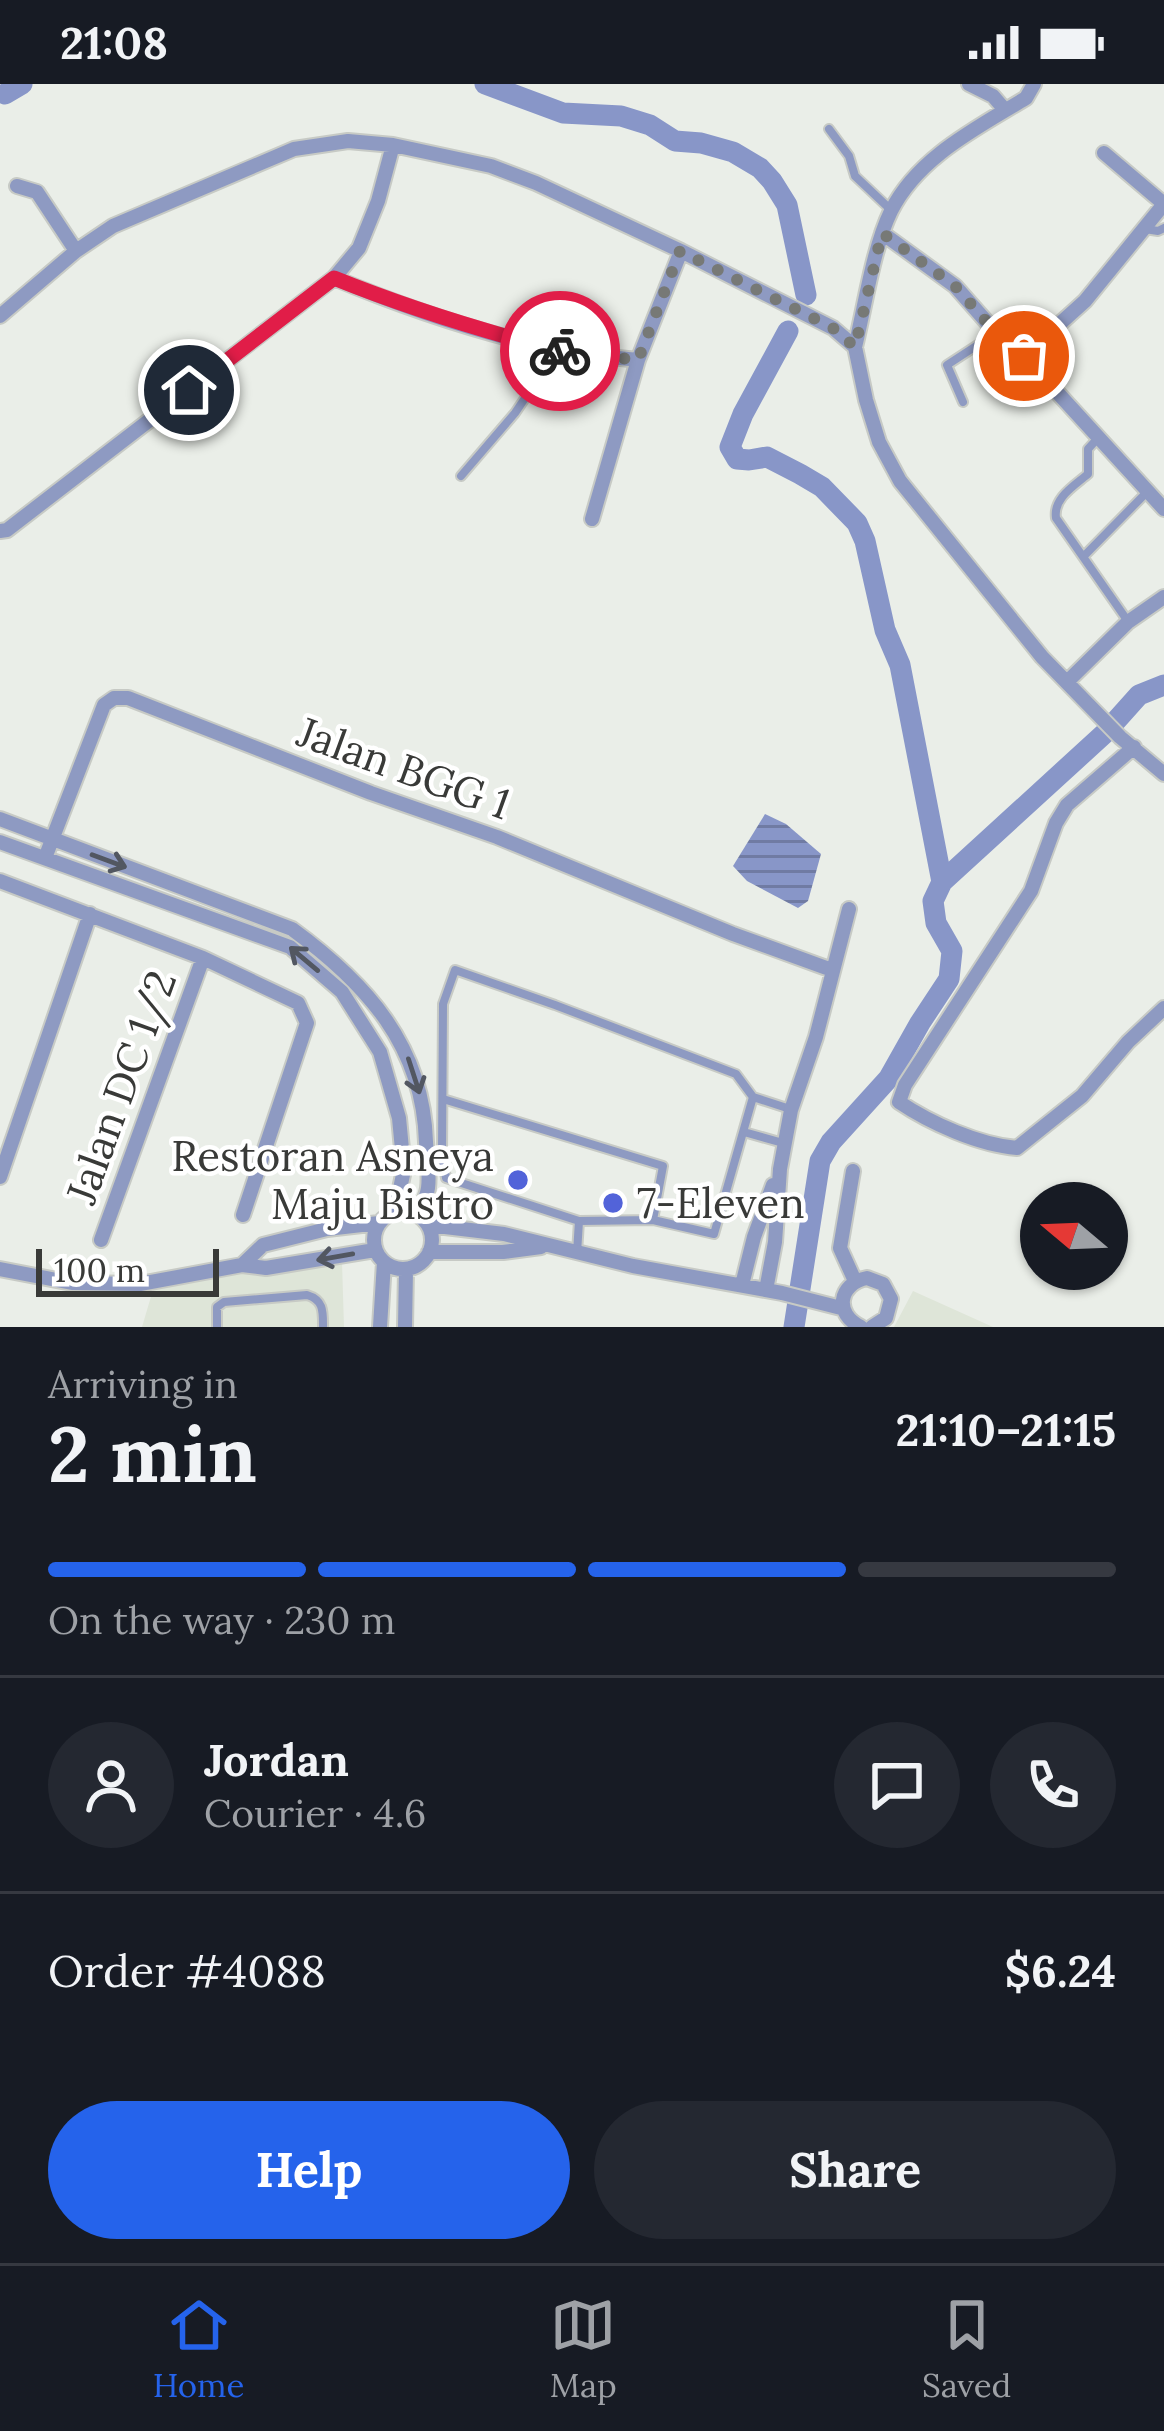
<!DOCTYPE html>
<meta charset="utf-8">
<style>
:root{--surface:#171b24;--page:#242831;--text:#f1f3f6;--muted:#9ea1a6;--line:#363941;--accent:#2563eb}
body{margin:0;font-family:Lora,serif;background:var(--page);color:var(--text);height:100vh;display:flex;flex-direction:column;font-size:45px;white-space:nowrap}
*{box-sizing:border-box;margin:0}
p{font-size:39px;color:var(--muted)}
.icon{flex:none;width:66px;height:66px;fill:none;stroke:currentColor;stroke-width:2;stroke-linecap:round;stroke-linejoin:round}
.map{position:relative;height:1243px;overflow:hidden}
.drawer{display:flex;flex-direction:column;background:var(--surface);flex:1}
.drawer>*{flex:none}
.needle{width:78px;rotate:289deg}
.tools{position:absolute;left:1020px;top:1098px;display:grid;gap:24px}
.tools a{display:grid;place-items:center;width:108px;height:108px;border-radius:50%;background:var(--surface);box-shadow:0 3px 9px #0004;font-size:60px}
.scale{position:absolute;left:36px;bottom:30px;width:183px;box-sizing:border-box;padding-left:12px;border:6px solid #393a38;border-top:0;font-size:33px;line-height:42px;white-space:nowrap;color:#393a38;-webkit-text-stroke:9px #fff;paint-order:stroke}
.pin{position:absolute;display:grid;place-items:center;width:102px;height:102px;color:#fff;margin:-51px;border:6px solid #fff;border-radius:50%;box-shadow:0 3px 12px #0007}
.courier{position:absolute;display:grid;place-items:center;width:120px;height:120px;margin:-60px;border:9px solid #e11d48;border-radius:50%;background:#fff;color:#222;box-shadow:0 3px 15px #0007}
.head em{font-style:normal;font-weight:800}
.head div{display:flex;flex-direction:column-reverse}
.head{display:flex;align-items:center;justify-content:space-between;height:204px;padding:0 48px}
h1{font-size:78px;font-weight:800;line-height:90px}
.bar{display:grid;grid-template-columns:repeat(4,1fr);gap:18px 12px;align-content:center;height:144px;padding:0 48px}
.bar i{height:15px;border-radius:9px;background:var(--line)}
.bar .active{background:var(--accent)}
.bar p{grid-column:span 4}
.line{display:flex;align-items:center;gap:30px;padding:0 48px;border-top:3px solid var(--line)}
.line div{flex:1}
.round{display:grid;place-items:center;flex:none;width:126px;height:126px;border-radius:63px;background:var(--page)}
.action{display:flex;gap:24px;margin-top:auto;padding:24px 48px}
.action a{flex:1;height:138px;border-radius:72px;background:var(--accent);color:#fff;font-size:48px;font-weight:800;line-height:138px;text-align:center}
.action a+a{background:var(--page);color:var(--text)}
.status{display:flex;justify-content:space-between;align-items:center;height:84px;padding:0 60px;background:var(--surface);direction:ltr}
.status svg{height:33px;fill:currentColor}
.tabs{display:flex;justify-content:space-around;align-items:center;height:168px;border-top:3px solid var(--line);background:var(--surface);font-size:33px;color:var(--muted)}
.tabs a{display:grid;justify-items:center;gap:6px}
.tabs .active{color:var(--accent)}
.map>svg:first-child{display:block}
.built{fill:#dee5d8}
.water{fill:url(#water-rules)}
.lines{fill:none;stroke-linecap:round;stroke-linejoin:round}
.river{stroke:#8896c8;stroke-width:21}
.lane-casing{stroke:#c7cac5;stroke-width:12}
.street-casing{stroke:#c7cac5;stroke-width:18}
.lane{stroke:#8e9ac2;stroke-width:8}
.street{stroke:#8e9ac2;stroke-width:14}
.oneway{stroke:#525761}
.done{stroke:#777976;stroke-width:12;stroke-dasharray:0 21.6}
.route{stroke:#e11d48;stroke-width:15}
.poi-dot{fill:#5263d9;stroke:#fff;stroke-width:4.5}
.labels{text-anchor:middle;stroke-width:9;stroke-linejoin:round;paint-order:stroke}
.street-label{font-size:42px;fill:#393a38;stroke:#fff}
.poi-label{font-size:42px;fill:#393a38;stroke:#fff;text-anchor:end}
</style>
<div class="status"><b>21:08</b><svg viewBox="0 0 49 12"><path d="M0 12V9h3v3zM5 12V6h3v6zM10 12V3h3v9zM15 12V0h3v12zM26 1h20v11H26zM47 4h2v5h-2z"/></svg></div>
<div class="map">
<svg width="1164" height="1243" viewBox="0 0 1164 1243">
<defs>
<pattern id="water-rules" width="6" height="5" patternUnits="userSpaceOnUse" patternTransform="scale(3)"><rect width="6" height="5" fill="#8896c8"/><path d="M0 2.5h6" fill="none" stroke="#707ba3"/></pattern>
</defs>
<rect width="100%" height="100%" fill="#eaeee8"/>
<path class="built" d="M 244,1175 L 342,1178 L 344,1243 L 142,1243 L 155,1199 Z
M 913,1207 L 993,1243 L 894,1243 Z"/>
<path class="water" d="M 765,730 L 786,740 L 821,770 L 808,817 L 798,824 L 747,797 L 733,782 Z"/>
<g class="lines">
<path class="river" d="M 485,0 L 563,29 L 621,32 L 650,41 L 675,57 L 701,59 L 733,68 L 760,84 L 772,97 L 787,121 L 806,211
M 5,10 L 22,0
M 788,247 L 743,330 L 730,363 L 737,375 L 749,376 L 767,373 L 800,390 L 822,403 L 857,439 L 865,457 L 885,546 L 900,581 L 942,798
M 794,1243 L 820,1077 L 831,1058 L 889,994 L 920,939 L 949,895 L 952,867 L 936,839 L 933,817 L 942,798 L 1105,649 L 1139,611 L 1164,601"/>
<defs>
<path id="lane" d="M 829,45 L 849,72 L 855,92 L 891,126
M 1145,145 L 1158,147 L 1164,144
M 963,318 L 947,281 L 996,249
M 1099,353 L 1088,365 L 1088,390 C 1074,402 1053,414 1056,434 L 1127,536
M 461,392 L 515,329 L 542,289 L 564,270
M 1084,472 L 1147,408
M 753,1013 L 714,1150 L 653,1136 L 579,1137 L 446,1094 L 442,1070 L 443,920 L 455,886 L 555,921 L 736,990 L 753,1013 L 790,1025
M 443,1015 L 663,1082 L 653,1136
M 744,1048 L 783,1059
M 577,1169 L 579,1137
M 217,1243 L 217,1223 L 224,1218 L 307,1211 C 324,1216 323,1228 323,1243"/>
<path id="street" d="M 969,0 L 993,12 L 1005,26
M 1104,69 L 1164,120
M 17,102 L 37,108 L 76,167
M 882,149 L 955,202 L 992,244 L 1024,272 L 1164,425
M 334,194 C 408,225 485,251 564,267 C 588,272 614,273 638,276
M 0,232 L 76,167 L 113,142 L 294,65 L 348,57 L 393,61 L 491,82 L 536,99 L 681,167 L 833,244 L 855,263 L 866,316 L 879,358 L 900,397 L 1042,573 L 1120,653 L 1164,690
M 855,263 C 865,222 873,164 891,127 C 918,73 977,44 1026,14 L 1034,0
M 1024,272 L 1085,217 L 1164,120
M 592,435 L 638,276 L 681,167
M 0,447 L 7,446 L 334,194 L 359,164 L 378,117 L 393,61
M 1068,597 L 1128,538 L 1164,513
M 1134,663 L 1067,721 L 1056,739 L 1031,807 L 905,1001 L 899,1018 C 930,1039 979,1061 1017,1064 L 1082,1012 L 1128,958 L 1164,924
M 0,735 L 292,845 C 366,899 423,961 426,1058 C 427,1072 430,1090 428,1104 C 427,1113 421,1123 417,1131
M 0,758 L 290,863 L 342,908 L 380,968 L 399,1034 L 404,1086 L 395,1128
M 45,774 L 104,621 L 114,614 L 128,614 L 371,709 L 497,753 L 733,850 L 832,886
M 0,797 L 203,874 L 298,919 L 307,939 L 243,1131
M 853,1087 L 840,1164 L 855,1197
M 0,1093 L 90,830
M374 1156a29 29 0 1 1 58 0a29 29 0 1 1-58 0Z
M 428,1141 L 504,1150 L 633,1182 L 782,1209 L 841,1224
M 101,1156 L 203,874
M 429,1168 L 503,1168 L 541,1163
M 242,1181 L 263,1161 L 327,1145 L 379,1139
M 0,1185 L 72,1199 L 140,1200 L 242,1181 L 266,1184 L 375,1166
M 742,1201 L 754,1153 L 773,1101
M 766,1206 L 775,1158 L 780,1085 L 791,1026 L 816,953 L 849,825
M 380,1243 L 384,1178
M 405,1243 L 406,1185
M 861,1243 C 834,1230 838,1200 867,1194 L 883,1200 L 891,1215 L 886,1234 L 872,1243"/>
</defs>
<use href="#lane" class="lane-casing"/>
<use href="#street" class="street-casing"/>
<use href="#lane" class="lane"/>
<use href="#street" class="street"/>
</g>
<defs><path id="oneway-shaft" d="M-6 0H5M1.5-3L5.5 0L1.5 3" fill="none" stroke-width="1.6" stroke-linecap="round" stroke-linejoin="round" transform="scale(3)"/></defs>
<g class="oneway">
<use href="#oneway-shaft" transform="translate(109 777) rotate(20)"/>
<use href="#oneway-shaft" transform="translate(304 875) rotate(-140)"/>
<use href="#oneway-shaft" transform="translate(414 992) rotate(72)"/>
<use href="#oneway-shaft" transform="translate(335 1173) rotate(170)"/>
</g>
<g class="lines">
<path class="done" d="M 560,267 L 638,276 L 680,167 L 833,244 L 855,263 L 882,149 L 955,202 L 992,244 L 1024,272"/>
<path class="route" d="M 189,306 L 334,194 C 408,224 483,247 560,267"/>
</g>
<g class="poi-dot">
<circle cx="518" cy="1096" r="12"/>
<circle cx="613" cy="1119" r="12"/>
</g>
<g class="labels">
<g class="street-label">
<text transform="translate(404 684) rotate(20)" y="15">Jalan BGG 1</text>
<text transform="translate(121 1003) rotate(-70)" y="15">Jalan DC 1/2</text>
</g>
<g class="poi-label">
<text x="494" y="1087">Restoran Asneya<tspan x="494" dy="48">Maju Bistro</tspan></text>
<text x="637" y="1134" text-anchor="start">7-Eleven</text>
</g>
</g>
</svg>
<div class="tools">
<a><svg class="needle" viewBox="-14 -14 28 28"><path d="M0-13l5 13h-10z" fill="#e53935"/><path d="M0 13l5-13h-10z" fill="#9ea1a6"/></svg></a>
</div>
<div class="scale">100 m</div>
<div class="pin" style="left:1024px;top:272px;background:#ea580c"><svg class="icon" aria-label="bag" viewBox="0 0 24 24"><path d="M5 8h14l-1 12H6zM9 8a3 3 0 0 1 6 0"/></svg></div>
<div class="pin" style="left:189px;top:306px;background:#1f2937"><svg class="icon" aria-label="home" viewBox="0 0 24 24"><path d="M3 11l9-7 9 7M6 9v11h12V9"/></svg></div>
<div class="courier" style="left:560px;top:267px"><svg class="icon" aria-label="bike" viewBox="0 0 24 24"><circle cx="6" cy="16" r="4"/><circle cx="18" cy="16" r="4"/><path d="M6 16l4-8h5l3 8M10 8l3 8H6M13 5h3"/></svg></div>
</div>
<section class="drawer">
<div class="head"><div><h1>2 min</h1><p>Arriving in</p></div><em>21:10–21:15</em></div>
<div class="bar"><i class="active"></i><i class="active"></i><i class="active"></i><i></i><p>On the way · 230 m</p></div>
<div class="line" style="height:216px"><a class="round"><svg class="icon" aria-label="person" viewBox="0 0 24 24"><circle cx="12" cy="8" r="4"/><path d="M4 21q1-7 8-7t8 7"/></svg></a><div><b>Jordan</b><p>Courier · 4.6</p></div><a class="round"><svg class="icon" aria-label="chat" viewBox="0 0 24 24"><path d="M4 5h16v11H9l-5 4z"/></svg></a><a class="round"><svg class="icon" aria-label="phone" viewBox="0 0 24 24"><path d="M5 4h4l2 5-3 2q2 4 5 5l2-3 5 2v4C11 20 4 13 5 4z"/></svg></a></div>
<div class="line" style="height:156px"><div>Order #4088</div><b>$6.24</b></div>
<div class="action"><a>Help</a><a>Share</a></div>
</section>
<nav class="tabs">
<a class="active"><svg class="icon" aria-label="home" viewBox="0 0 24 24"><path d="M3 11l9-7 9 7M6 9v11h12V9"/></svg>Home</a>
<a><svg class="icon" aria-label="map" viewBox="0 0 24 24"><path d="M3 6l6-2 6 2 6-2v14l-6 2-6-2-6 2zM9 4v14M15 6v14"/></svg>Map</a>
<a><svg class="icon" aria-label="saved" viewBox="0 0 24 24"><path d="M7 4h10v16l-5-4-5 4z"/></svg>Saved</a>
</nav>
